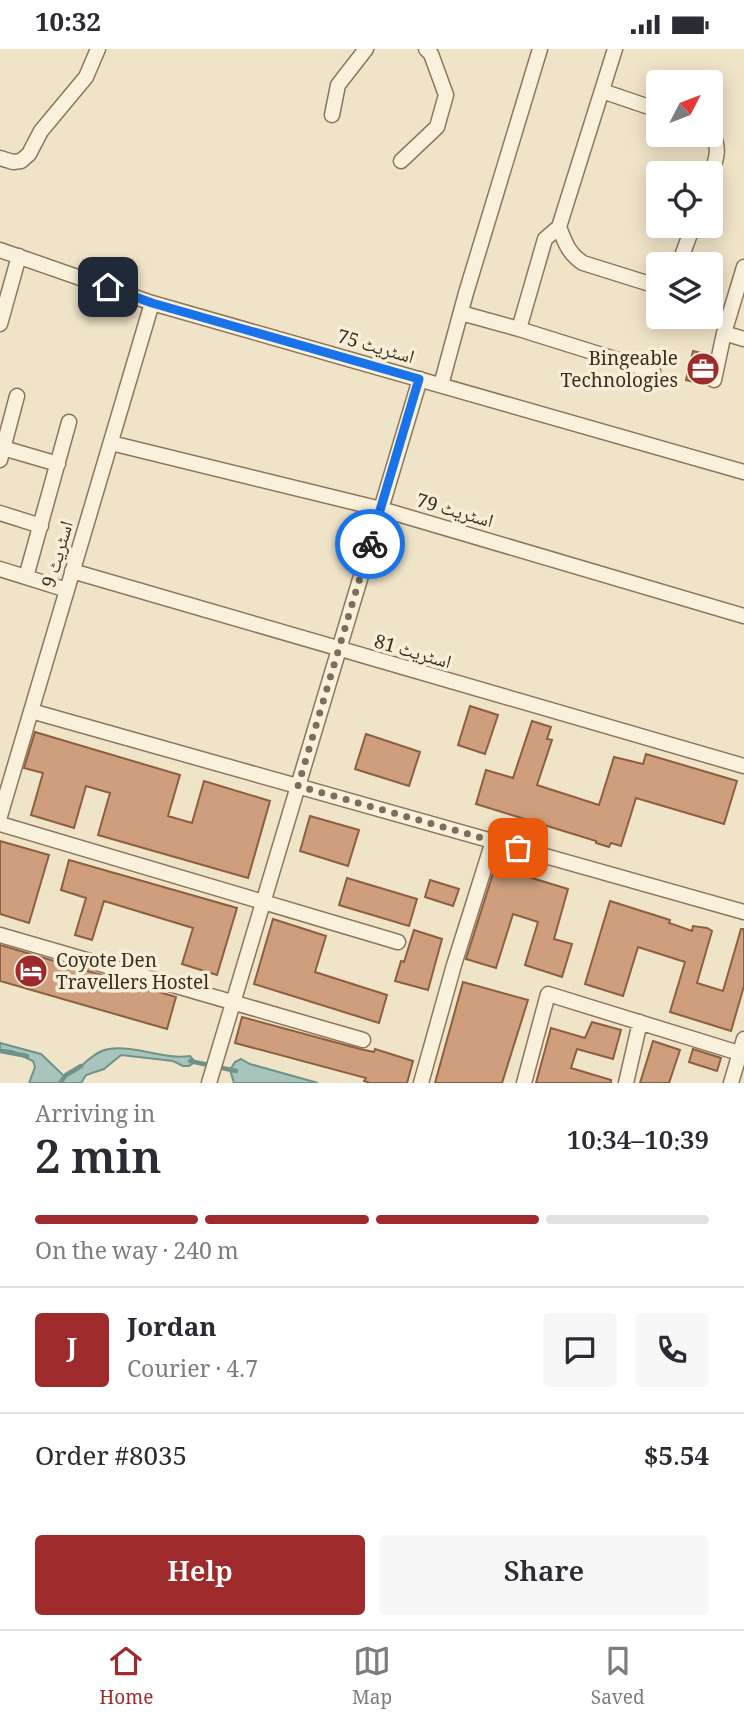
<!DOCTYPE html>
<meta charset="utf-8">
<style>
:root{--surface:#fff;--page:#f7f7f7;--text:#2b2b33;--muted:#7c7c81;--line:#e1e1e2;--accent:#9e2a2b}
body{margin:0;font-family:Georgia,"Noto Naskh Arabic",serif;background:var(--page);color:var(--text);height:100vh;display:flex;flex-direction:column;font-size:26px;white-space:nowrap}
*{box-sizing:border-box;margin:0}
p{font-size:23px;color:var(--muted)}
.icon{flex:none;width:38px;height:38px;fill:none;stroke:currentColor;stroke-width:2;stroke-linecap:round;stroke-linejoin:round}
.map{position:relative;height:1034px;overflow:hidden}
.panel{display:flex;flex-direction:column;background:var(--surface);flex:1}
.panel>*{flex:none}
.needle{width:46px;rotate:48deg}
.buttons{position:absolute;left:646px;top:21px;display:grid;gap:14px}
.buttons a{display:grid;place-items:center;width:77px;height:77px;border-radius:7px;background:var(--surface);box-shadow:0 4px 18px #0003;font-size:35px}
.pin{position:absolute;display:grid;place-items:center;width:60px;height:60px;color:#fff;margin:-30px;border-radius:14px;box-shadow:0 4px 10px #0006}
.courier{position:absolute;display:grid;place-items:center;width:70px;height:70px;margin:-35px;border:5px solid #1a73e8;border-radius:50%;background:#fff;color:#222;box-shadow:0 2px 9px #0007}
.headline em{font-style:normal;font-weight:600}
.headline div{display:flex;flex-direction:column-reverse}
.headline{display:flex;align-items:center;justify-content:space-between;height:119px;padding:0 35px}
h1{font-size:46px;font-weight:600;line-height:52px}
.bar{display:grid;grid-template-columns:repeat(4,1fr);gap:10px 7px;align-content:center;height:84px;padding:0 35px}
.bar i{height:9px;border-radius:5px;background:var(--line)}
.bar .active{background:var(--accent)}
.bar p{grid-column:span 4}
.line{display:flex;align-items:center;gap:18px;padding:0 35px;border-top:2px solid var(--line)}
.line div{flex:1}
.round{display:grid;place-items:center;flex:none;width:74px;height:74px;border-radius:7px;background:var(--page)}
.button{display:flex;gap:14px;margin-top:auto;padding:14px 35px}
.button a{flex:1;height:80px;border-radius:7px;background:var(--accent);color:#fff;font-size:28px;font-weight:600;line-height:80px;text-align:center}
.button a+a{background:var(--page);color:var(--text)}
.status{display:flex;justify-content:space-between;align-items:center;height:49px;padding:0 35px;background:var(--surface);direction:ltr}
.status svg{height:19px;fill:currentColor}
.menu{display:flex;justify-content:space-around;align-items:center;height:98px;border-top:2px solid var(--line);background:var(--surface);font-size:19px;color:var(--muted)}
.menu a{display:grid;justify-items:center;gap:4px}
.menu .active{color:var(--accent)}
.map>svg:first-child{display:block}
.water{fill:#a9c4bc;stroke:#6f938a;stroke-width:2}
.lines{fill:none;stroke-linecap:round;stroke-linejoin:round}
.stream{stroke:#6f938a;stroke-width:4.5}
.building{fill:#cf9f7d;stroke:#8d5f41;stroke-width:2}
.minor-casing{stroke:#8d765c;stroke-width:17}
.minor{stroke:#faf1dc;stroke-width:14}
.done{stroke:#7c6e5b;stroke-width:7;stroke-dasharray:0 12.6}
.route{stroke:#1a73e8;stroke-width:9}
.labels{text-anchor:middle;stroke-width:7;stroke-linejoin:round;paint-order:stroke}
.street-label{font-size:19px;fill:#3d2e20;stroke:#f7eed8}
.poi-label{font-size:19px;fill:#3d2e20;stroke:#f7eed8;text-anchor:end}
</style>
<div class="status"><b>10:32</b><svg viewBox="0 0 49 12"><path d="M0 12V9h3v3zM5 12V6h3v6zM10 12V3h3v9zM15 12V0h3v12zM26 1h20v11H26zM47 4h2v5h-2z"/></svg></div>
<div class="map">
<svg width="744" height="1034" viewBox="0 0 744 1034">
<rect width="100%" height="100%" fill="#f0e4c8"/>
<path class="water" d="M 0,994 L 41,1005 L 64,1027 C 78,1026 89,1003 109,1000 C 136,996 164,1011 190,1007 L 195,1013 L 189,1017 L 183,1017 L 173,1012 L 121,1006 L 104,1020 L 86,1026 L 81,1034 L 29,1034 L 35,1018 L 33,1012 L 12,1002 L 0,1001 Z
M 241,1010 L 250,1015 L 318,1034 L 234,1034 L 230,1021 L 235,1013 Z"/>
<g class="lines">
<path class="stream" d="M 0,1002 L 27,1007
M 190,1012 L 236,1022
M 60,1034 L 66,1026 L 81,1017"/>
</g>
<path class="building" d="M 693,302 L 709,306 L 705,329 L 706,336 L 686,331 Z
M 470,657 L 498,666 L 485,705 L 458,696 Z
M 532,672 L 551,678 L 547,690 L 552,691 L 537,736 L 599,756 L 614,708 L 643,715 L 646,705 L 737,732 L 724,775 L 636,749 L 621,797 L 611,794 L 609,798 L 596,794 L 596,792 L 476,755 L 486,721 L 513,729 Z
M 35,683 L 180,726 L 168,767 L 192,774 L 204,732 L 270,752 L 248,829 L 98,786 L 110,744 L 86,737 L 74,779 L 31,766 L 43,724 L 24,719 Z
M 366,685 L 420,703 L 409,737 L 355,720 Z
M 310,767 L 359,781 L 348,817 L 300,802 Z
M 0,792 L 49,806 L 29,874 L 0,865 Z
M 69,811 L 237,859 L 217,926 L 182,915 L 193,879 L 104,852 L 92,891 L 75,886 L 86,849 L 61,841 Z
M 497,812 L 523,820 L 522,826 L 568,840 L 554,890 L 572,895 L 562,928 L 525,916 L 538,873 L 513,865 L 496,919 L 466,910 Z
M 347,829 L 417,850 L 409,877 L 339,856 Z
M 430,831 L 459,840 L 453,857 L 425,848 Z
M 610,852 L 670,871 L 669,874 L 692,882 L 693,877 L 707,879 L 712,882 L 697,934 L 723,942 L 741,880 L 744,880 L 744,937 L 731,982 L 670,963 L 685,913 L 638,898 L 623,947 L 585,935 Z
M 273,870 L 326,887 L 315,923 L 387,946 L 379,974 L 254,935 Z
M 414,881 L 442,890 L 428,941 L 395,932 L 401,912 L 404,913 Z
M 0,896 L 176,948 L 167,980 L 0,932 Z
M 463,933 L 528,951 L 502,1034 L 435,1034 Z
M 242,968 L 360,1000 L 374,1003 L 375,1000 L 413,1012 L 407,1034 L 370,1034 L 364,1032 L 366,1029 L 235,994 Z
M 592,973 L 621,981 L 613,1010 L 577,1000 L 571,1019 L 611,1031 L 611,1034 L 536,1034 L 551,979 L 585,989 Z
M 653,992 L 680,1001 L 669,1034 L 640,1034 Z
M 693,1000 L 721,1009 L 717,1022 L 689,1013 Z"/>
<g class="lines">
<defs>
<path id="minor" d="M 615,0 L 559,178 C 565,194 569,205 583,214 L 650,235 L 658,235
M 602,42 L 658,61
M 332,66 L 338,36 L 366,0
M 710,82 C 721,97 717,110 710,127
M 0,109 L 13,113 L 21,112 L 29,105 L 41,82 L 86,28 L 98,0
M 401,112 L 437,78 L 446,46 L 431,5 L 426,0
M 0,201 L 152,254 L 744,423
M 679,215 L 693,177
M 461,264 L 519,280 L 545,190 L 559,178
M 0,275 L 19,207
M 519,280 L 653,322
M 724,284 L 744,290
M 714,331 L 724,284 L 744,218
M 441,336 L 466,244 L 540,0
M 111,394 L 381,460 L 744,567
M 3,399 L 58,415
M 0,411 L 17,347
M 0,464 L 41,477
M 0,520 L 67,541
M 72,522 L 744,717
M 26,528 L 69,373
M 31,662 L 744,863
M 0,767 L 152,254
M 0,775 L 398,893
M 0,886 L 363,991
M 209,1034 L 420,330
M 421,1034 L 454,916 L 493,792
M 524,1034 L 548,945 L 739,1004
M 626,1034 L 640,973
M 731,1034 L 744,990"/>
</defs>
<use href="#minor" class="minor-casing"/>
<use href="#minor" class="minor"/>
</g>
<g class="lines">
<path class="done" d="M 370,495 L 298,737 L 518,799"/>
<path class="route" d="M 108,238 L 152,254 L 419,330 L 370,495"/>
</g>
<defs>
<symbol id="office-disc" viewBox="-11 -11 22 22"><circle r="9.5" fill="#9e2a2b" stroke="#f7eed8"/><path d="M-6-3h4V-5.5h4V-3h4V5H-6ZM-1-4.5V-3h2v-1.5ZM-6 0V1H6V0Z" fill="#fff"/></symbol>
<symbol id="hotel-disc" viewBox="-11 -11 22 22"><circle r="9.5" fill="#9e2a2b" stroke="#f7eed8"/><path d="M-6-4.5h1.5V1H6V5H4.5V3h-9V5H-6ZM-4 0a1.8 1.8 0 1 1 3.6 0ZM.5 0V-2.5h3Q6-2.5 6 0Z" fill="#fff"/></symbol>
</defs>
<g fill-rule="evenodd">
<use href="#office-disc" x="684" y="301" width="38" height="38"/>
<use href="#hotel-disc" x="12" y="903" width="38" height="38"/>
</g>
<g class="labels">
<g class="street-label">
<text transform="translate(376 297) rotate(16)" y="7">اسٹریٹ 75</text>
<text transform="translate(455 461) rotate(16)" y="7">اسٹریٹ 79</text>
<text transform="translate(57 505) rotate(-74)" y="7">اسٹریٹ 9</text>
<text transform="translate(413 602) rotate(16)" y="7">اسٹریٹ 81</text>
</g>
<g class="poi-label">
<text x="678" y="316">Bingeable<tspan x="678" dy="22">Technologies</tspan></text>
<text x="56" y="918" text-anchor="start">Coyote Den<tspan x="56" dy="22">Travellers Hostel</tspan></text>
</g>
</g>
</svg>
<div class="buttons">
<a><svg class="needle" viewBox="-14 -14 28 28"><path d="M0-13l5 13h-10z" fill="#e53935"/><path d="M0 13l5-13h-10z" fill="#7c7c81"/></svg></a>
<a><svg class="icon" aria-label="locate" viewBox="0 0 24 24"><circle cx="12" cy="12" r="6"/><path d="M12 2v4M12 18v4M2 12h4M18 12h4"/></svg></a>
<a><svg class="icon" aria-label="layers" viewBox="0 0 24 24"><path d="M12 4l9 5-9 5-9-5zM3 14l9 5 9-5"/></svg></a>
</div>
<div class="pin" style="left:518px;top:799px;background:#ea580c"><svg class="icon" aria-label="bag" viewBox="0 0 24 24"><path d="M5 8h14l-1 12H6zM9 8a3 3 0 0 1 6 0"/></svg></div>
<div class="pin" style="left:108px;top:238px;background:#1f2937"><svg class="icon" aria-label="home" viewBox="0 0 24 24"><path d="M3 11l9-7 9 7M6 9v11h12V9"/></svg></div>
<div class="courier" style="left:370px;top:495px"><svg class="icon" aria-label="bike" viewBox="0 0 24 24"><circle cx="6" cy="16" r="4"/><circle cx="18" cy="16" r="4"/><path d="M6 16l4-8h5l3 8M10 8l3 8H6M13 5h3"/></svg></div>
</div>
<section class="panel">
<div class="headline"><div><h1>2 min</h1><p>Arriving in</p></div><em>10:34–10:39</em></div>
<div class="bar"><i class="active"></i><i class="active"></i><i class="active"></i><i></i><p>On the way · 240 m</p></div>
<div class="line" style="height:126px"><b class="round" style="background:var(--accent);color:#fff">J</b><div><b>Jordan</b><p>Courier · 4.7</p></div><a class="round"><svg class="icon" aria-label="chat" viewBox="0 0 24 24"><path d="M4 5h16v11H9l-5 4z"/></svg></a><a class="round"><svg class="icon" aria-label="phone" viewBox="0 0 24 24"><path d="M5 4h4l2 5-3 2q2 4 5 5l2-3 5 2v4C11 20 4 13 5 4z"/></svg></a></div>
<div class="line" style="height:91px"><div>Order #8035</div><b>$5.54</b></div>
<div class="button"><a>Help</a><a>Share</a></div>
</section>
<nav class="menu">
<a class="active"><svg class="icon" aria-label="home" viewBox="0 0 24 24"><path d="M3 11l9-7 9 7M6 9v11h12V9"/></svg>Home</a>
<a><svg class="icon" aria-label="map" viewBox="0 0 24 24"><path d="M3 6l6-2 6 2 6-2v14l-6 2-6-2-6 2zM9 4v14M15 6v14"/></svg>Map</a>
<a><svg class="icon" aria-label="saved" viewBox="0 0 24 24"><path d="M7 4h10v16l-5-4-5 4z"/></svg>Saved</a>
</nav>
